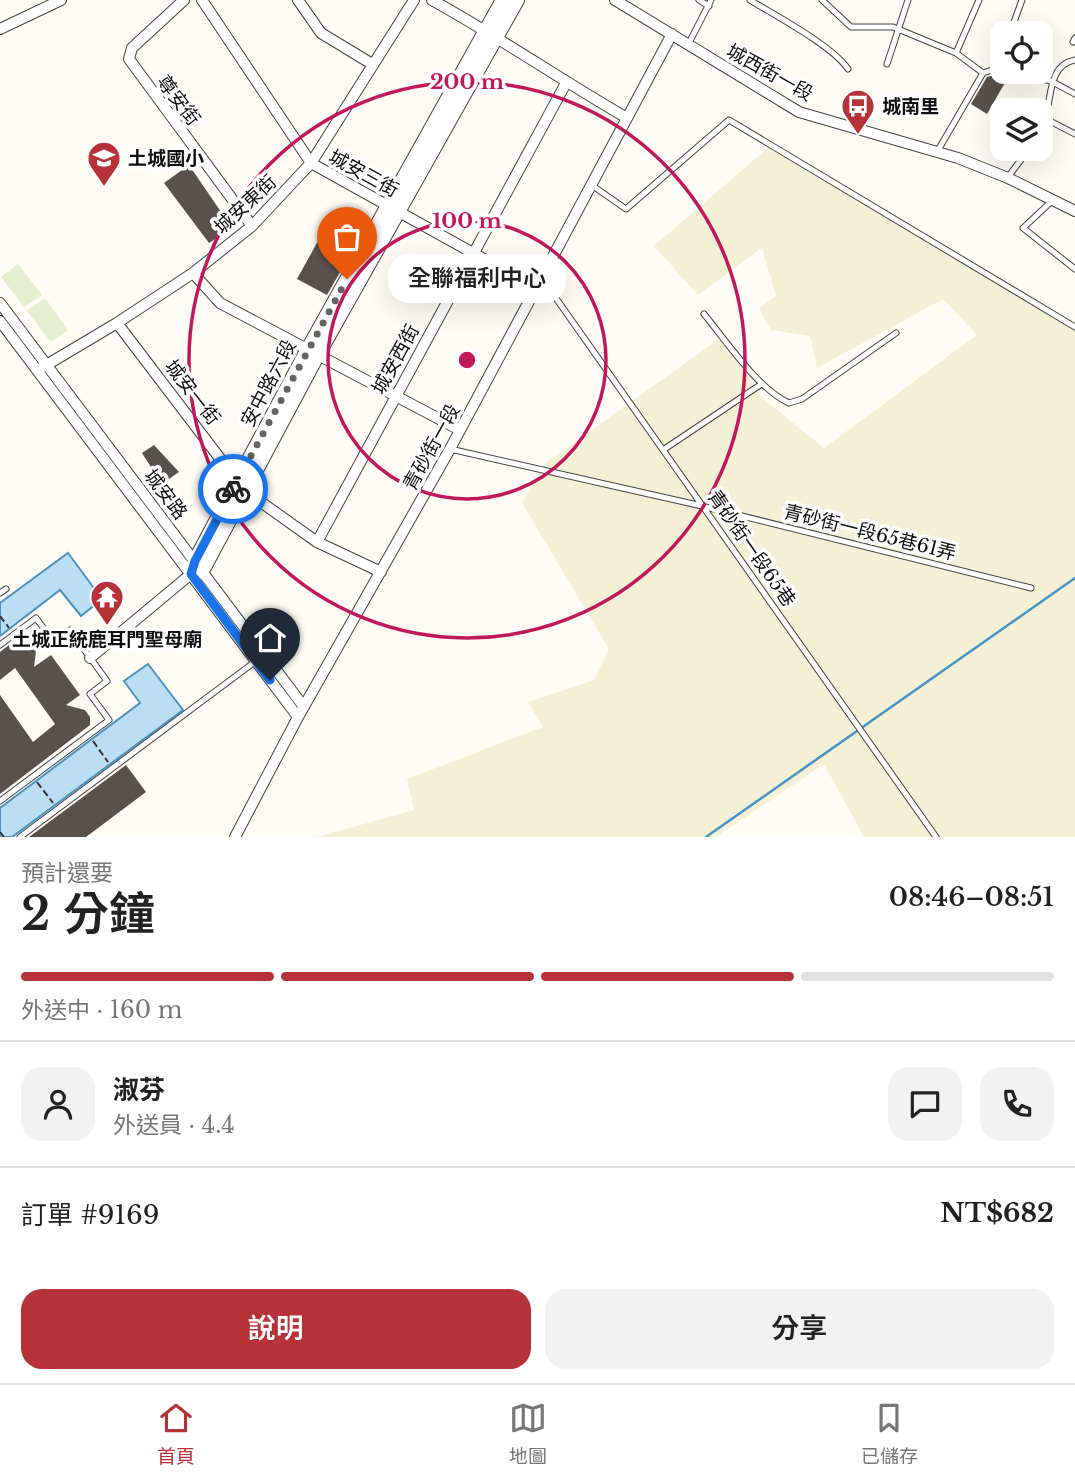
<!DOCTYPE html>
<html lang="zh-TW">
<meta charset="utf-8">
<style>
:root{--surface:#fff;--page:#f2f2f2;--text:#222;--muted:#767676;--line:#e0e0e0;--accent:#b73139}
body{margin:0;font-family:"Libre Baskerville","Noto Sans TC",serif;background:var(--page);color:var(--text);height:100vh;display:flex;flex-direction:column;font-size:26px;white-space:nowrap}
*{box-sizing:border-box;margin:0}
p{font-size:23px;color:var(--muted)}
.icon{flex:none;width:38px;height:38px;fill:none;stroke:currentColor;stroke-width:2;stroke-linecap:round;stroke-linejoin:round}
.map{position:relative;height:837px;overflow:hidden}
.side{display:flex;flex-direction:column;background:var(--surface);flex:1}
.side>*{flex:none}
.fabs{position:absolute;left:990px;top:21px;display:grid;gap:14px}
.fabs a{display:grid;place-items:center;width:63px;height:63px;border-radius:14px;background:var(--surface);box-shadow:0 7px 28px #0002;font-size:35px}
.pin{position:absolute;display:grid;place-items:center;width:60px;height:60px;color:#fff;margin:-72px -30px;border-radius:50% 50% 50% 0;rotate:-45deg;box-shadow:0 0 7px #0007}
.pin .icon{rotate:45deg}
.courier{position:absolute;display:grid;place-items:center;width:70px;height:70px;margin:-35px;border:5px solid #1a73e8;border-radius:50%;background:#fff;color:#222;box-shadow:0 2px 9px #0007}
.bubble{position:absolute;height:49px;border-radius:21px;background:var(--surface);box-shadow:0 7px 28px #0002;font-size:23px;font-weight:600;line-height:49px;text-align:center}
.summary em{font-style:normal;font-weight:600}
.summary div{display:flex;flex-direction:column-reverse}
.summary{display:flex;align-items:center;justify-content:space-between;height:119px;padding:0 21px}
h1{font-size:46px;font-weight:600;line-height:52px}
.bar{display:grid;grid-template-columns:repeat(4,1fr);gap:10px 7px;align-content:center;height:84px;padding:0 21px}
.bar i{height:9px;border-radius:5px;background:var(--line)}
.bar .current{background:var(--accent)}
.bar p{grid-column:span 4}
.line{display:flex;align-items:center;gap:18px;padding:0 21px;border-top:2px solid var(--line)}
.line div{flex:1}
.round{display:grid;place-items:center;flex:none;width:74px;height:74px;border-radius:21px;background:var(--page)}
.action{display:flex;gap:14px;margin-top:auto;padding:14px 21px}
.action a{flex:1;height:80px;border-radius:21px;background:var(--accent);color:#fff;font-size:28px;font-weight:600;line-height:80px;text-align:center}
.action a+a{background:var(--page);color:var(--text)}
.dock{display:flex;justify-content:space-around;align-items:center;height:98px;border-top:2px solid var(--line);background:var(--surface);font-size:19px;color:var(--muted)}
.dock a{display:grid;justify-items:center;gap:4px}
.dock .current{color:var(--accent)}
.map>svg:first-child{display:block}
.farmland{fill:#f3f0d5}
.pitch{fill:#e5efd0}
.water{fill:#bcdef2;stroke:#4893c4;stroke-width:2}
.lines{fill:none;stroke-linecap:round;stroke-linejoin:round}
.stream{stroke:#4893c4;stroke-width:2.5}
.building{fill:#58514d}
.service-casing{stroke:#434343;stroke-width:7}
.minor-casing{stroke:#434343;stroke-width:12}
.tertiary-casing{stroke:#434343;stroke-width:16}
.path{stroke:#323232;stroke-width:2;stroke-dasharray:7 3.5;stroke-linecap:butt}
.service{stroke:#fff;stroke-width:5}
.minor{stroke:#fff;stroke-width:10}
.tertiary{stroke:#fff;stroke-width:14}
.done{stroke:#636360;stroke-width:7;stroke-dasharray:0 12.6}
.route{stroke:#1a73e8;stroke-width:9}
.ring{fill:none;stroke:#c2185b;stroke-width:3.5}
.labels{text-anchor:middle;stroke-width:7;stroke-linejoin:round;paint-order:stroke}
.street-label{font-size:19px;fill:#101010;stroke:#fff}
.poi-label{font-size:19px;font-weight:bold;fill:#101010;stroke:#fff;text-anchor:start}
.centre{fill:#c2185b;stroke:#fff;stroke-width:3.5}
.ring-label{font-size:21px;text-anchor:middle;font-weight:bold;fill:#c2185b;stroke:#fff;stroke-width:7;stroke-linejoin:round;paint-order:stroke}
</style>
<div class="map">
<svg width="1075" height="837" viewBox="0 0 1075 837">
<rect width="100%" height="100%" fill="#fefcf4"/>
<path class="farmland" d="M 770,146 L 1075,330 L 1075,837 L 864,837 L 824,764 L 716,837 L 317,837 L 414,810 L 407,779 L 543,727 L 528,702 L 594,680 L 609,649 L 522,503 L 547,462 L 722,337 L 761,397 L 824,448 L 977,335 L 943,299 L 817,368 L 810,336 L 771,330 L 759,308 L 776,296 L 762,248 L 698,295 L 654,246 Z"/>
<path class="pitch" d="M 18,264 L 42,295 L 24,307 L 1,277 Z
M 45,298 L 68,330 L 51,342 L 27,311 Z"/>
<path class="water" d="M 68,553 L 102,599 L 81,616 L 60,590 L 0,636 L 0,603 Z
M 148,664 L 183,710 L 12,837 L 0,837 L 0,808 L 140,703 L 124,681 Z"/>
<g class="lines">
<path class="stream" d="M 706,837 L 1075,578"/>
</g>
<path class="building" d="M 994,75 L 1006,81 L 987,114 L 971,104 L 987,77 Z
M 189,165 L 232,228 L 209,243 L 164,183 Z
M 318,241 L 348,258 L 327,295 L 297,279 Z
M 154,445 L 179,472 L 162,484 L 142,453 Z
M 23,634 L 31,635 L 37,643 L 34,667 L 51,655 L 80,695 L 66,705 L 85,710 L 90,717 L 90,725 L 0,794 L 0,695 L 33,742 L 55,724 L 15,668 L 0,680 L 0,652 Z
M 126,765 L 146,792 L 86,837 L 29,837 Z"/>
<g class="lines">
<defs>
<path id="service" d="M 699,0 L 709,6
M 750,0 C 776,16 833,46 848,69
M 822,0 L 851,27 L 893,27 L 956,53 L 983,73
M 1010,33 L 1022,0
M 1073,42 L 1075,38
M 688,45 L 711,0
M 956,53 L 979,0
M 887,64 L 908,0
M 1012,72 L 1051,81 L 1075,94
M 983,73 L 998,68 L 1003,54
M 1046,119 L 1075,134
M 1041,128 C 1054,106 1044,66 1075,60
M 937,152 L 983,73
M 1008,177 L 1029,149
M 593,186 L 626,209 L 729,120 L 1075,327
M 1053,200 L 1023,228 L 1075,269
M 541,277 L 936,837
M 704,314 C 727,342 758,389 789,403 L 802,399 L 896,333
M 450,449 L 702,506 L 1031,588
M 663,450 L 760,385
M 0,593 L 6,589
M 0,645 L 36,618 L 54,642 L 70,630 L 107,681 L 90,694 L 109,720 L 0,801
M 20,837 L 256,661"/>
<path id="minor" d="M 184,0 L 132,48 L 129,59 L 252,226
M 202,0 L 311,163 L 536,288
M 298,0 L 321,33 L 372,64
M 432,0 C 499,37 561,80 627,118
M 615,0 L 799,112 L 958,158 L 1008,178 L 1075,211
M 0,29 L 61,0
M 193,273 L 220,303 L 460,430
M 0,303 L 304,707
M 0,321 L 298,717
M 117,323 L 244,490 L 317,542 L 381,572
M 38,370 L 117,323 L 193,273 L 252,226 L 311,163 L 414,0
M 317,542 L 566,83
M 90,658 L 191,574
M 235,837 L 298,717 L 450,449 L 672,34"/>
<path id="tertiary" d="M 191,574 L 202,571 L 317,356 L 517,0
M 191,574 L 195,561 L 307,351 L 503,0"/>
</defs>
<use href="#service" class="service-casing"/>
<use href="#minor" class="minor-casing"/>
<use href="#tertiary" class="tertiary-casing"/>
<path class="path" d="M 0,616 L 9,628
M 93,741 L 108,762
M 37,782 L 53,803
M 0,832 L 4,837"/>
<use href="#service" class="service"/>
<use href="#minor" class="minor"/>
<use href="#tertiary" class="tertiary"/>
</g>
<g class="lines">
<path class="done" d="M 233,489 L 347,279"/>
<path class="route" d="M 233,489 L 195,561 L 191,574 L 270,680"/>
</g>
<g class="ring">
<circle cx="467" cy="360" r="139"/>
<circle cx="467" cy="360" r="278"/>
</g>
<defs>
<symbol id="bus-pin" viewBox="-11 -11 22 30"><path d="M0 17L-7.5 6A9.5 9.5 0 1 1 7.5 6Z" fill="#b73139" stroke="#fff"/><path d="M-5-6H5V4H4V6H2V4H-2V6H-4V4H-5ZM-3.5-4V0h7V-4ZM-3.5 1.2v1.5H-2V1.2ZM2 1.2v1.5H3.5V1.2Z" fill="#fff"/></symbol>
<symbol id="school-pin" viewBox="-11 -11 22 30"><path d="M0 17L-7.5 6A9.5 9.5 0 1 1 7.5 6Z" fill="#b73139" stroke="#fff"/><path d="M0-5L7-2L0 1L-7-2ZM-4 1L0 2.5L4 1V4Q0 6-4 4Z" fill="#fff"/></symbol>
<symbol id="temple-pin" viewBox="-11 -11 22 30"><path d="M0 17L-7.5 6A9.5 9.5 0 1 1 7.5 6Z" fill="#b73139" stroke="#fff"/><path d="M0-6L5-2H3V0L6.5 2.5H4V6H1.5V3h-3V6H-4V2.5H-6.5L-3 0V-2H-5Z" fill="#fff"/></symbol>
</defs>
<g fill-rule="evenodd">
<use href="#bus-pin" x="839" y="87" width="38" height="52"/>
<use href="#school-pin" x="85" y="139" width="38" height="52"/>
<use href="#temple-pin" x="88" y="578" width="38" height="52"/>
</g>
<g class="labels">
<g class="street-label">
<text transform="translate(770 72) rotate(29)" y="7">城西街一段</text>
<text transform="translate(179 100) rotate(53)" y="7">尊安街</text>
<text transform="translate(364 173) rotate(29)" y="7">城安三街</text>
<text transform="translate(245 204) rotate(-43)" y="7">城安東街</text>
<text transform="translate(395 359) rotate(-61)" y="7">城安西街</text>
<text transform="translate(268 383) rotate(-62)" y="7">安中路六段</text>
<text transform="translate(193 392) rotate(52)" y="7">城安一街</text>
<text transform="translate(431 447) rotate(-61)" y="7">青砂街一段</text>
<text transform="translate(166 494) rotate(53)" y="7">城安路</text>
<text transform="translate(870 532) rotate(14)" y="7">青砂街一段65巷61弄</text>
<text transform="translate(752 548) rotate(55)" y="7">青砂街一段65巷</text>
</g>
<g class="poi-label">
<text x="882" y="113">城南里</text>
<text x="128" y="165">土城國小</text>
<text x="107" y="646" text-anchor="middle">土城正統鹿耳門聖母廟</text>
</g>
</g>
<circle cx="467" cy="360" r="10" class="centre"/>
<g class="ring-label">
<text x="467" y="89">200 m</text>
<text x="467" y="228">100 m</text>
</g>
</svg>
<div class="fabs">
<a><svg class="icon" aria-label="locate" viewBox="0 0 24 24"><circle cx="12" cy="12" r="6"/><path d="M12 2v4M12 18v4M2 12h4M18 12h4"/></svg></a>
<a><svg class="icon" aria-label="layers" viewBox="0 0 24 24"><path d="M12 4l9 5-9 5-9-5zM3 14l9 5 9-5"/></svg></a>
</div>
<div class="pin" style="left:347px;top:279px;background:#ea580c"><svg class="icon" aria-label="bag" viewBox="0 0 24 24"><path d="M5 8h14l-1 12H6zM9 8a3 3 0 0 1 6 0"/></svg></div>
<div class="pin" style="left:270px;top:680px;background:#1f2937"><svg class="icon" aria-label="home" viewBox="0 0 24 24"><path d="M3 11l9-7 9 7M6 9v11h12V9"/></svg></div>
<div class="courier" style="left:233px;top:489px"><svg class="icon" aria-label="bike" viewBox="0 0 24 24"><circle cx="6" cy="16" r="4"/><circle cx="18" cy="16" r="4"/><path d="M6 16l4-8h5l3 8M10 8l3 8H6M13 5h3"/></svg></div>
<div class="bubble" style="left:388px;top:254px;width:178px">全聯福利中心</div>
</div>
<section class="side">
<div class="summary"><div><h1>2 分鐘</h1><p>預計還要</p></div><em>08:46–08:51</em></div>
<div class="bar"><i class="current"></i><i class="current"></i><i class="current"></i><i></i><p>外送中 · 160 m</p></div>
<div class="line" style="height:126px"><a class="round"><svg class="icon" aria-label="person" viewBox="0 0 24 24"><circle cx="12" cy="8" r="4"/><path d="M4 21q1-7 8-7t8 7"/></svg></a><div><b>淑芬</b><p>外送員 · 4.4</p></div><a class="round"><svg class="icon" aria-label="chat" viewBox="0 0 24 24"><path d="M4 5h16v11H9l-5 4z"/></svg></a><a class="round"><svg class="icon" aria-label="phone" viewBox="0 0 24 24"><path d="M5 4h4l2 5-3 2q2 4 5 5l2-3 5 2v4C11 20 4 13 5 4z"/></svg></a></div>
<div class="line" style="height:91px"><div>訂單 #9169</div><b>NT$682</b></div>
<div class="action"><a>說明</a><a>分享</a></div>
</section>
<nav class="dock">
<a class="current"><svg class="icon" aria-label="home" viewBox="0 0 24 24"><path d="M3 11l9-7 9 7M6 9v11h12V9"/></svg>首頁</a>
<a><svg class="icon" aria-label="map" viewBox="0 0 24 24"><path d="M3 6l6-2 6 2 6-2v14l-6 2-6-2-6 2zM9 4v14M15 6v14"/></svg>地圖</a>
<a><svg class="icon" aria-label="saved" viewBox="0 0 24 24"><path d="M7 4h10v16l-5-4-5 4z"/></svg>已儲存</a>
</nav>
